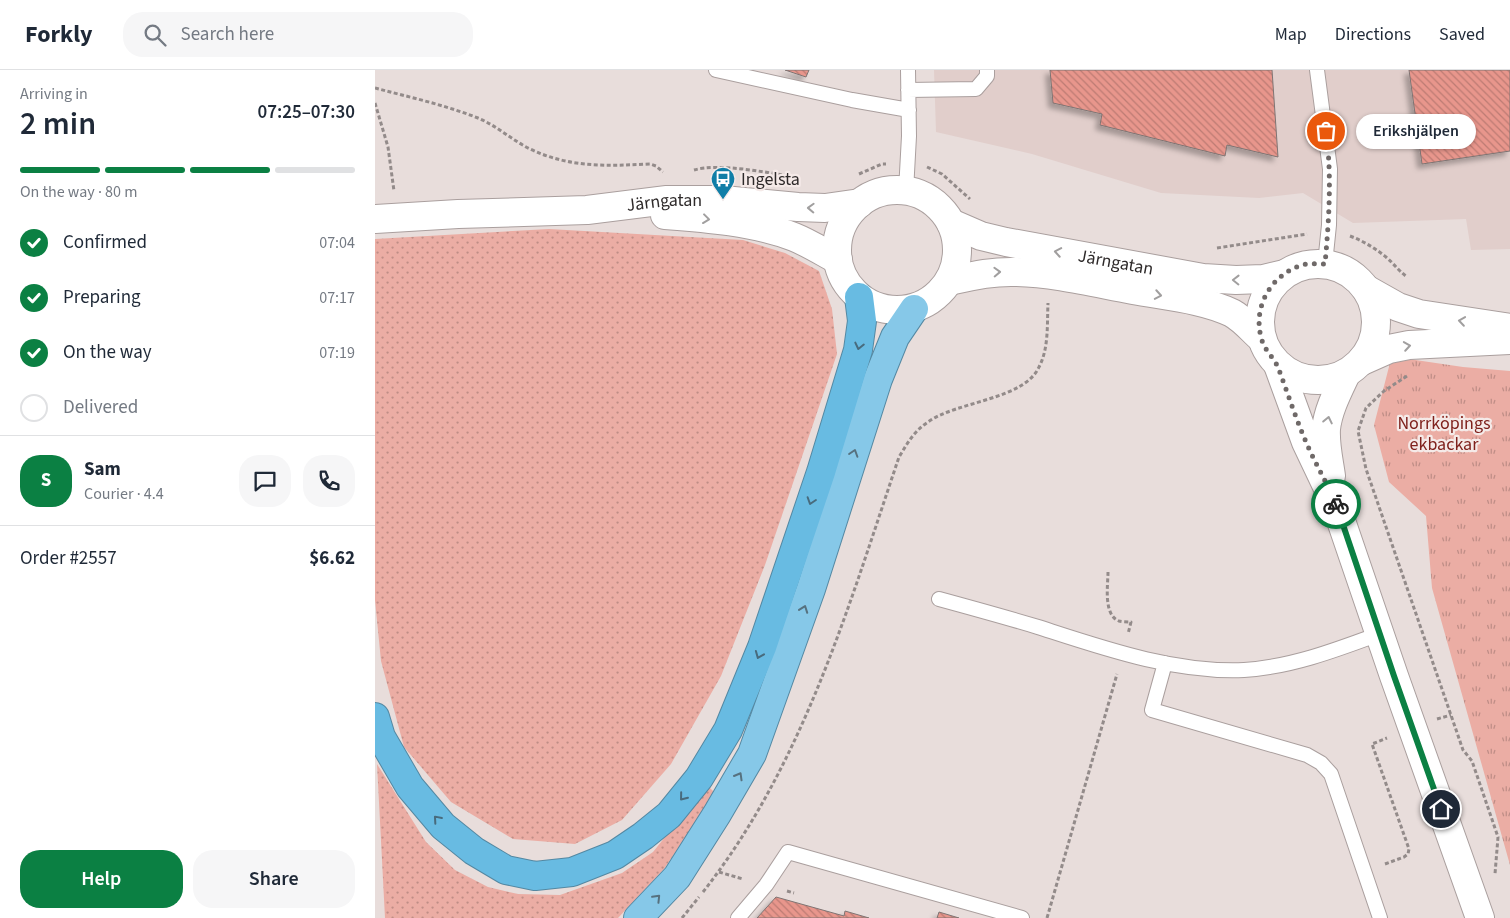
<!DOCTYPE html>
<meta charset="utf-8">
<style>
:root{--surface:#fff;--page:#f6f6f7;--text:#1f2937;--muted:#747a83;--line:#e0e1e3;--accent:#0b8043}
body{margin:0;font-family:"Source Sans 3",sans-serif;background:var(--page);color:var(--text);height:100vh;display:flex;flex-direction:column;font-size:19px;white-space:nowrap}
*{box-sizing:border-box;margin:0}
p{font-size:16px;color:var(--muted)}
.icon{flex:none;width:28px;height:28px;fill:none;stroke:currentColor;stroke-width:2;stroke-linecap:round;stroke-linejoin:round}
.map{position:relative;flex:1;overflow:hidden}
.drawer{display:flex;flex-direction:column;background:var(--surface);width:375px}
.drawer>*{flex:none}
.pin{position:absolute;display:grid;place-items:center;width:42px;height:42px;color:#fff;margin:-21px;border:2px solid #fff;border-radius:50%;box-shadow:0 1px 5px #0007}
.courier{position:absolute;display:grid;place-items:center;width:50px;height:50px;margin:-25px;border:4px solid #0b8043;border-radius:50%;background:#fff;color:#222;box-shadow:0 1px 6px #0007}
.bubble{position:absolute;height:35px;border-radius:18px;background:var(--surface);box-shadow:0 1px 4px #0004;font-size:16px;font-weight:600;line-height:35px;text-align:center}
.headline em{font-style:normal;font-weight:600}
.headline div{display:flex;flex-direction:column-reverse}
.headline{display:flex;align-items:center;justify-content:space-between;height:85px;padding:0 20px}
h1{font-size:32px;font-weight:600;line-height:38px}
.bar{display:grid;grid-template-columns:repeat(4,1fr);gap:8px 5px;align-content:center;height:60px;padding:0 20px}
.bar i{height:6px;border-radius:4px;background:var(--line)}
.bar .selected{background:var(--accent)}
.bar p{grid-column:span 4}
.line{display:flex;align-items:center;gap:12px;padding:0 20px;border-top:1px solid var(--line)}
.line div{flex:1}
.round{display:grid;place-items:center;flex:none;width:52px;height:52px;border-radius:20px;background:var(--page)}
ol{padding:0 20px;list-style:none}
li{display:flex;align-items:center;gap:15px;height:55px}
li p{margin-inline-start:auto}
li .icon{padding:5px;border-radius:50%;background:var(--accent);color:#fff;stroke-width:4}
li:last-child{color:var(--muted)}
li i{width:28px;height:28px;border:2px solid var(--line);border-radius:50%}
.button{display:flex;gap:10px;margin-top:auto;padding:10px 20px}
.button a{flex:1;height:58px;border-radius:20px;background:var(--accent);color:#fff;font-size:20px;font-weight:600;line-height:58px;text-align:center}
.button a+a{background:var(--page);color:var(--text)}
header{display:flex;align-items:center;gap:30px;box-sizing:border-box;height:70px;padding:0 25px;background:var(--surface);border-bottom:1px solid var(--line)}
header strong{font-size:24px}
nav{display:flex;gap:28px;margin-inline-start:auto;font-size:18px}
.search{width:350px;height:45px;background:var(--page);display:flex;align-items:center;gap:12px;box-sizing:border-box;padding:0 18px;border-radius:20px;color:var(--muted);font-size:19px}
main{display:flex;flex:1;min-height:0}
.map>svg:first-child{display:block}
.built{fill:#e1cecb}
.grass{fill:url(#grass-dots)}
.park{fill:url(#park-tufts)}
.building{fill:url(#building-back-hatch);stroke:#7e7473;filter:url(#shadow)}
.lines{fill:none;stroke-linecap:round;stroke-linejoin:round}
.service-casing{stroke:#aa9f9e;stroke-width:16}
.minor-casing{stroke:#aa9f9e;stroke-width:30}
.tertiary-casing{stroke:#aa9f9e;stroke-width:30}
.trunk-casing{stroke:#5488a2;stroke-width:30}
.motorway-casing{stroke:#5488a2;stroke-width:30}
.path{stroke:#938b8a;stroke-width:3;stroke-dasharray:4 2.5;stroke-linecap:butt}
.service{stroke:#fff;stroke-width:14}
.minor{stroke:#fff;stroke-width:28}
.tertiary{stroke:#fff;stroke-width:28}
.trunk{stroke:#86c8e8;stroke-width:28}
.motorway{stroke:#68bbe2;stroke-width:28}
.oneway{stroke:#a19f9f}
.oneway2{stroke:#486b7d}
.oneway3{stroke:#56717f}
.done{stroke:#6f6968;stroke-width:5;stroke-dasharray:0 9}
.route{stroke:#0b8043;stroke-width:6}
.labels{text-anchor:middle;stroke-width:4.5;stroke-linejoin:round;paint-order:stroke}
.poi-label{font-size:18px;fill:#2e2a2a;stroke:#f5eae8;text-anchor:start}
.street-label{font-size:18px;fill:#2e2a2a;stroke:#f5eae8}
.park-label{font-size:18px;fill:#7f211c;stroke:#f5eae8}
</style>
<header>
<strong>Forkly</strong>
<div class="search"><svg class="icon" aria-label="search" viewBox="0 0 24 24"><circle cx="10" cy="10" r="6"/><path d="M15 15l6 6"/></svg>Search here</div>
<nav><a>Map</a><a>Directions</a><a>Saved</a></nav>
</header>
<main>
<section class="drawer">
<div class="headline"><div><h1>2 min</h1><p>Arriving in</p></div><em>07:25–07:30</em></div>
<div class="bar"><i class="selected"></i><i class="selected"></i><i class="selected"></i><i></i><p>On the way · 80 m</p></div>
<ol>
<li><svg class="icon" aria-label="check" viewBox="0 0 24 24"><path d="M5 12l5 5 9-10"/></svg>Confirmed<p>07:04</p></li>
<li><svg class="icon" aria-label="check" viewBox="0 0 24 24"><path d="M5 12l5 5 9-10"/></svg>Preparing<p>07:17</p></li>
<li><svg class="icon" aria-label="check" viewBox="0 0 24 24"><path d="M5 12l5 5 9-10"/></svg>On the way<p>07:19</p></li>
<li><i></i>Delivered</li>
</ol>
<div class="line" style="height:90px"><b class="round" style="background:var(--accent);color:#fff">S</b><div><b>Sam</b><p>Courier · 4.4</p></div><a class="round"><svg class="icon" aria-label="chat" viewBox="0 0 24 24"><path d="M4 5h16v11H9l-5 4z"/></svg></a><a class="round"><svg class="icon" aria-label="phone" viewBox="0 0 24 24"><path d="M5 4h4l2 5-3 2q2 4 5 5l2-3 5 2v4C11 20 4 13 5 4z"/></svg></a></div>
<div class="line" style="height:65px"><div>Order #2557</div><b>$6.62</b></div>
<div class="button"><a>Help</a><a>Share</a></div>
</section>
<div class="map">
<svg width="1135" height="848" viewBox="0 0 1135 848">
<defs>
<pattern id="grass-dots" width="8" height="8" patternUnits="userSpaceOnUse" patternTransform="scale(1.25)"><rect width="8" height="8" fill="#ebada4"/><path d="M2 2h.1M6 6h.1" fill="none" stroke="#bf8d86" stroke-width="1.8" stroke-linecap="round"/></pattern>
<pattern id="park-tufts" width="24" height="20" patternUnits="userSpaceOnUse" patternTransform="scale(1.25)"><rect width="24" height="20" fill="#ebada4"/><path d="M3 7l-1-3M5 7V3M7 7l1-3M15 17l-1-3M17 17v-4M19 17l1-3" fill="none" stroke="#bf8d86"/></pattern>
<pattern id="building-back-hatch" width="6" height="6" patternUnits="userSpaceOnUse" patternTransform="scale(1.25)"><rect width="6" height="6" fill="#e8968c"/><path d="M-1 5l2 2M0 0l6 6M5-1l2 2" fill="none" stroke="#bc7b73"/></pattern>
<filter id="shadow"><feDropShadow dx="-4.5" dy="4.5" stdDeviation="2.5" flood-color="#0004"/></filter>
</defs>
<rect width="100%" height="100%" fill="#e8dddb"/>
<path class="built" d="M 559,0 L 1135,0 L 1135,179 L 1096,180 L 1091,149 L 978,153 L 928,123 L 884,128 L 786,123 L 657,84 L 561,62 Z"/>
<path class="grass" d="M 174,159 L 368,170 L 410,183 L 444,201 L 457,239 L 462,284 L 390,495 L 346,606 L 296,694 L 247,750 L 200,774 L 138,769 L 76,732 L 29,677 L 6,591 L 0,530 L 0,169 Z
M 2,694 L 51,772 L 80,800 L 113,817 L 143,824 L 185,825 L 247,803 L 278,782 L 332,715 L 340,723 L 289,799 L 243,848 L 10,848 Z"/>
<path class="park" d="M 1017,285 L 1020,287 L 1088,297 L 1135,301 L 1135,795 L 1057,518 L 1051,446 L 1014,412 L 999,355 Z"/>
<path class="building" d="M 410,0 L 434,0 L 431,7 Z
M 675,0 L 897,0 L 903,87 L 852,75 L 850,86 L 725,55 L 727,44 L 678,33 Z
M 1034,0 L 1135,0 L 1135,81 L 1047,94 Z
M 401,827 L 469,846 L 470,841 L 494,848 L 382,848 Z
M 564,842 L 584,848 L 562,848 Z"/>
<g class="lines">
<defs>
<path id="service" d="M 341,0 L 477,30 L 534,40
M 942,0 L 955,99 L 954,155 L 950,194
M 533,20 L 601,19 L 612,6 L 612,0
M 531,121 L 534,66 L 533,0
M 564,529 C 597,538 630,547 663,557 C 728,578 799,603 869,600 C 916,597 961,580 1004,564
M 790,593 L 777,640 L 932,685 L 946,693 L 956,704 L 1005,848
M 363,848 L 391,815 L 413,782 L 647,848"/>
<path id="minor" d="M 903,295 L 931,372 L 960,433 L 1019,606 L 1105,848
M 956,406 C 954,391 950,375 951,359 C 953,340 963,321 971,304"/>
<g id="tertiary">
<circle cx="522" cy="180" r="60"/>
<path d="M 290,145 C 331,148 380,152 419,167 C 434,173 448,182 463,190"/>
<path id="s1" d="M 0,149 L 83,144 L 212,140 L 292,130 L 348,130 L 423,137 L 450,138 L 485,133"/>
<path id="s2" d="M 576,153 L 606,166 L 631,172 L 828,208 L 861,210 L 888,209 L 909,204"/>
<circle cx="943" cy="252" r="58"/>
<path d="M 574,211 C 597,206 618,201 642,202 C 680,203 720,213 758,220 C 790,226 828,229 857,243 C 868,249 877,260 886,268"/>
<path d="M 991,219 L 1023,237 L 1044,244 L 1135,258"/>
<path d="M 987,291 L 1014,279 L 1034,275 L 1135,270"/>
</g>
<path id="trunk" d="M 263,848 L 302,807 L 342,744 L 377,684 L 436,519 L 503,309 L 520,267 L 539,239"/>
<path id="motorway" d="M 0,647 L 6,667 L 35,717 L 68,756 L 99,781 L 131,800 L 160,806 L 197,802 L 240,785 L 268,766 L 294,745 L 324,708 L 353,660 L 387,577 L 446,402 L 483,280 L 487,251 L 484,227"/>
</defs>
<use href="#service" class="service-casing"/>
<use href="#minor" class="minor-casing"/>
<use href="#tertiary" class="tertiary-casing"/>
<use href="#trunk" class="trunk-casing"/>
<use href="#motorway" class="motorway-casing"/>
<path class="path" d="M 0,18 C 34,27 70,35 103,48 C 122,56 137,70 155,79 C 195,98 232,96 275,94 L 281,96 L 288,102
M 0,33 L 13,77 L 19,121
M 552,97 L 567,104 L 595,129
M 319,100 C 344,93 388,102 415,106
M 484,104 L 507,94 L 511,94
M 975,166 C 988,171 1000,178 1011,187 C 1019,194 1023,200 1032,207
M 842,178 L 932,164
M 1032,306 L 1009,321 L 991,338 L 983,361 L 991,399 L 1088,680 L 1097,691 L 1123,767 L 1120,804
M 733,502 C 733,515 728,545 744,551 C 747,552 752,552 756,552 L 753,564
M 1062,649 L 1076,645
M 1010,794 L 1029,787 L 1033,784 L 1034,779 L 997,674 L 1012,668
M 344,802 L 368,809
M 412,821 L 419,823
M 328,822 C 428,695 473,538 524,387 C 532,374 539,361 553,352 C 582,331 649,330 664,297 C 674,278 672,254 673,233
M 307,848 L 324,827
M 672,848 L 742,604"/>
<use href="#service" class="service"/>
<use href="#minor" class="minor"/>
<use href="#tertiary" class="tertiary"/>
<use href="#trunk" class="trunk"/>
<use href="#motorway" class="motorway"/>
</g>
<defs><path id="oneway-chevron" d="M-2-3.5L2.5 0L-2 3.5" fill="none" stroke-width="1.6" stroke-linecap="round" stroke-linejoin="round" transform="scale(1.25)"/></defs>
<g class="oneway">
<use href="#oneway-chevron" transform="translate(436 138) rotate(-178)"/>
<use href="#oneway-chevron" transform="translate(331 149) rotate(7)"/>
<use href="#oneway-chevron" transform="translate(683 182) rotate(-170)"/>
<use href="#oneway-chevron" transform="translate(622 202) rotate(-2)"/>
<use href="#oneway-chevron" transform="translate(861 210) rotate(-179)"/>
<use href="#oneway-chevron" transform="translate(783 225) rotate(10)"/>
<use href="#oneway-chevron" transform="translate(1087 251) rotate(-172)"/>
<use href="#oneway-chevron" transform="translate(1032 276) rotate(-9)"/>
<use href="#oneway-chevron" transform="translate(953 350) rotate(-78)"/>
</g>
<g class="oneway2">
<use href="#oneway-chevron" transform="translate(484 276) rotate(103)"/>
<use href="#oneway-chevron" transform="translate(436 431) rotate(108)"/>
<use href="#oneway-chevron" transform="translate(384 585) rotate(112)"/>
<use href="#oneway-chevron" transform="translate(308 727) rotate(129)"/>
<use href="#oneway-chevron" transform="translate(62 749) rotate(-131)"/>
</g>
<g class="oneway3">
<use href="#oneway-chevron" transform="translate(479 383) rotate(-72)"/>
<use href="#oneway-chevron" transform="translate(429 539) rotate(-70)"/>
<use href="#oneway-chevron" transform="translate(364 706) rotate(-60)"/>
<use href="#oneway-chevron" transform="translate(282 828) rotate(-46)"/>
</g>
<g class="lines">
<path class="done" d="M 951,61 C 957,106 954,149 950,194 C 943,194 934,193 927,195 C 896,205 878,236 886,267 C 889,281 900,288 904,300 C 913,324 921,349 931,372 C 940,393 952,413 961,434"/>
<path class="route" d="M 961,434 L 1019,606 L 1066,739"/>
</g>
<defs>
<symbol id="bus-pin" viewBox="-11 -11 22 30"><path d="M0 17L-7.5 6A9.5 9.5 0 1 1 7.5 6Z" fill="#107ea7" stroke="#f5eae8"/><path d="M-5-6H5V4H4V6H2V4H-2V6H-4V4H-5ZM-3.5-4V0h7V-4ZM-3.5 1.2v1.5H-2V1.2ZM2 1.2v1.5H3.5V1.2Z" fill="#fff"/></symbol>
</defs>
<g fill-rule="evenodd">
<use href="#bus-pin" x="334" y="95" width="28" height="38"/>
</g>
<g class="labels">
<g class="poi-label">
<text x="366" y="115">Ingelsta</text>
</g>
<g class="street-label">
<text dy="6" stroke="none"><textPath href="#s1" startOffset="290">Järngatan</textPath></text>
<text dy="6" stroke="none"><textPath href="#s2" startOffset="170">Järngatan</textPath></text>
</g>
<g class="park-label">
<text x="1069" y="359">Norrköpings<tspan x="1069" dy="21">ekbackar</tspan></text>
</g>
</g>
</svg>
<div class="pin" style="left:951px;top:61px;background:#ea580c"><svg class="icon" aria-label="bag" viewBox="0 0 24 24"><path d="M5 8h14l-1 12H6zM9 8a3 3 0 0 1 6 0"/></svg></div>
<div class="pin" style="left:1066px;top:739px;background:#1f2937"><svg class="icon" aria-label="home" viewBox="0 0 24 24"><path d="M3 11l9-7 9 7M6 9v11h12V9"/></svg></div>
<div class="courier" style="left:961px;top:434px"><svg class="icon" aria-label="bike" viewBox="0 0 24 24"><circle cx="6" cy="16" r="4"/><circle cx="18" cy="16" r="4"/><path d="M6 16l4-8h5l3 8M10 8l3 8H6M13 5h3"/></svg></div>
<div class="bubble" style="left:981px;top:44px;width:120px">Erikshjälpen</div>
</div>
</main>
